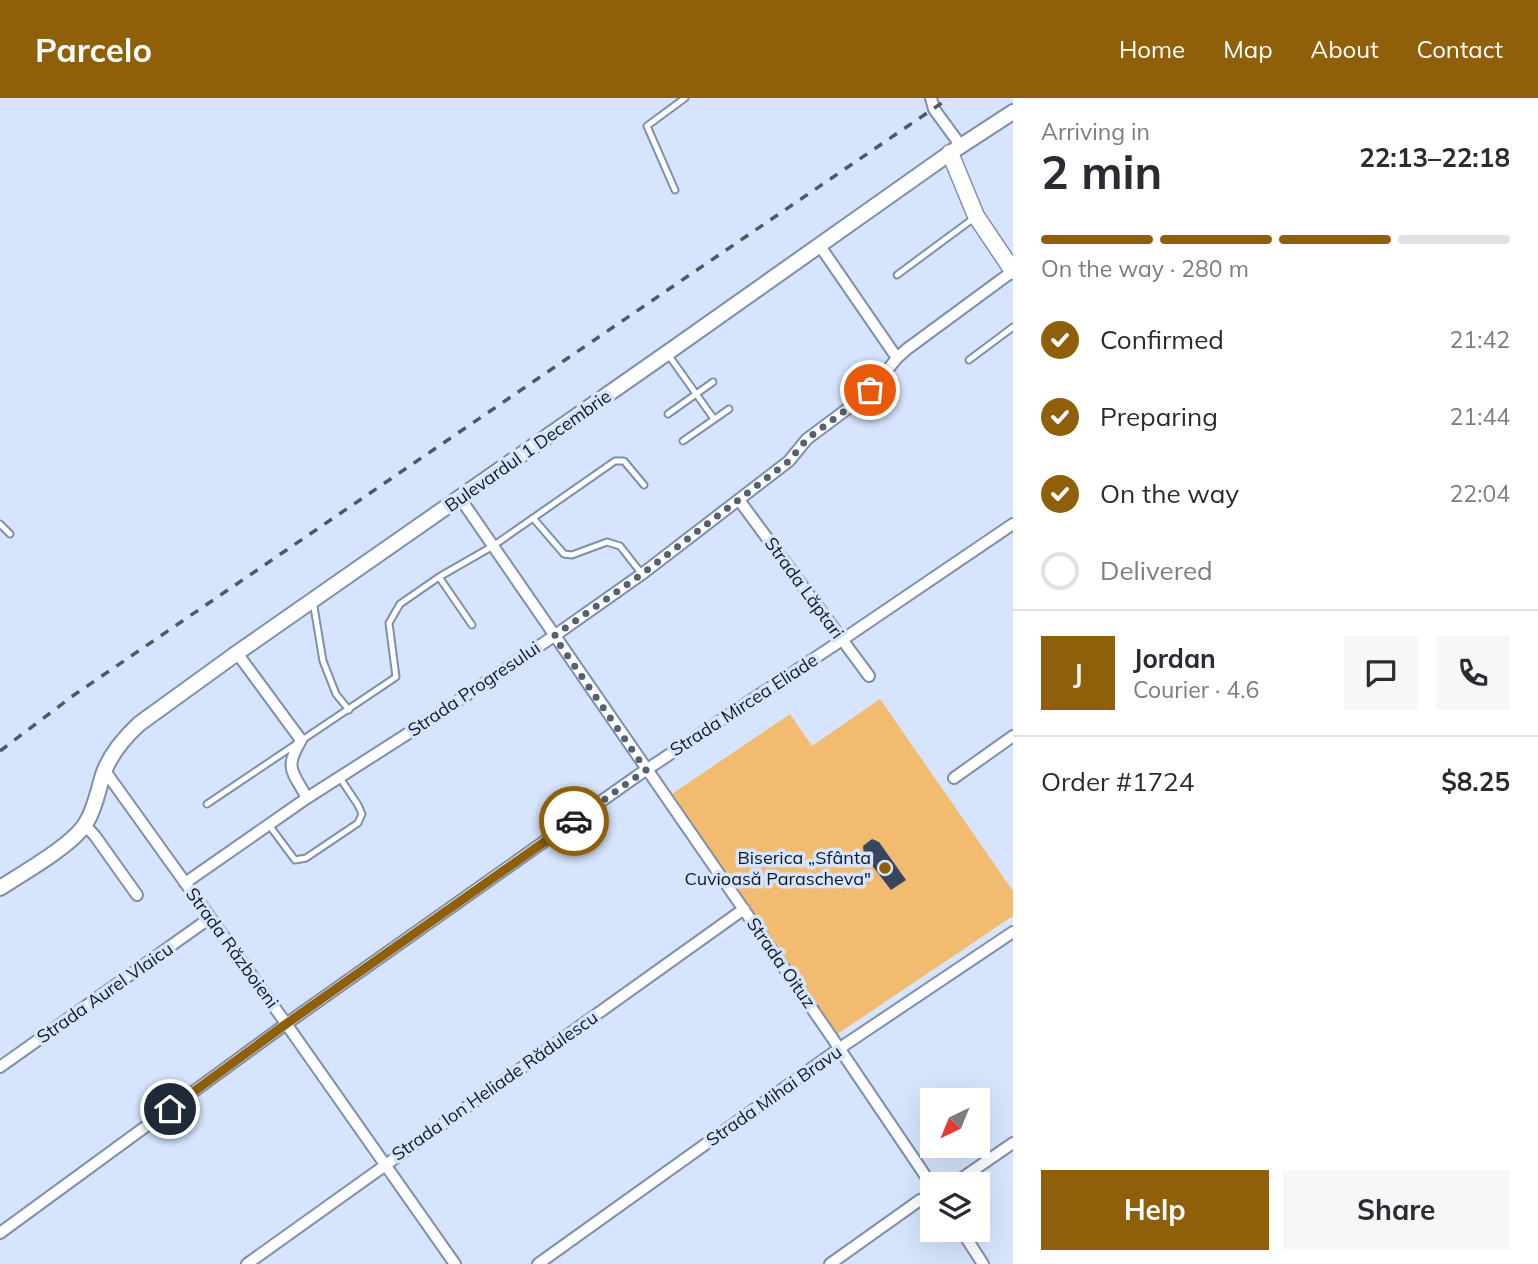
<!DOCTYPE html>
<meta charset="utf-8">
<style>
:root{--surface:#fff;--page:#f7f7f7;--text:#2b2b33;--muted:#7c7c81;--line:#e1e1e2;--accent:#8f5f0a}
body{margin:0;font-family:Mulish,sans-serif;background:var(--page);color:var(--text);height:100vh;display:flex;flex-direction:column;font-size:26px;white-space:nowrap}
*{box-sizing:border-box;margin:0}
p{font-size:23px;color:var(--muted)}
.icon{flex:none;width:38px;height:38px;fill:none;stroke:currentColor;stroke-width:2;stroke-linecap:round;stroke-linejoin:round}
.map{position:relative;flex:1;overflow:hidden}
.sheet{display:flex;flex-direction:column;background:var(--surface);width:525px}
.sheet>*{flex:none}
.needle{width:46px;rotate:223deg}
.tools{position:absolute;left:920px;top:990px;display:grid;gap:14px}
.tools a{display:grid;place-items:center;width:70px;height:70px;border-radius:0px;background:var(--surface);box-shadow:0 7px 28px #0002;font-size:35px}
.pin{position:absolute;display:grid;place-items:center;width:60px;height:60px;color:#fff;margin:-30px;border:4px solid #fff;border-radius:50%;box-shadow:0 2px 7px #0007}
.courier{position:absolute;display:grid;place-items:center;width:70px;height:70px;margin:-35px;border:5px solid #8f5f0a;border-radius:50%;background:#fff;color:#222;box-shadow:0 2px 9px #0007}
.headline em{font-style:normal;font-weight:700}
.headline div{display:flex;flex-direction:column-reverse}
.headline{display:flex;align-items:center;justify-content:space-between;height:119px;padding:0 28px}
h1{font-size:46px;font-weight:700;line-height:52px}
.bar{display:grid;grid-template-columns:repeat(4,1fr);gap:10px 7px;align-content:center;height:84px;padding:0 28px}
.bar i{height:9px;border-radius:5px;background:var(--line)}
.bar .active{background:var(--accent)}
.bar p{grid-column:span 4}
.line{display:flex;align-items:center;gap:18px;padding:0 28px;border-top:2px solid var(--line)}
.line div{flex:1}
.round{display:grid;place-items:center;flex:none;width:74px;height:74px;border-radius:0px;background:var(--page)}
ol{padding:0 28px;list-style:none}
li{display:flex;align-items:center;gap:21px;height:77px}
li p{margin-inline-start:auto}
li .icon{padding:7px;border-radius:50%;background:var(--accent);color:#fff;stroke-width:4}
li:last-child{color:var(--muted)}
li i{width:38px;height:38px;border:4px solid var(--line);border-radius:50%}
.action{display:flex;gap:14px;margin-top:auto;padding:14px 28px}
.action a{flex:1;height:80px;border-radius:0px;background:var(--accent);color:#fff;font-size:28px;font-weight:700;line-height:80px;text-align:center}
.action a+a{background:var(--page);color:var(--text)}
header{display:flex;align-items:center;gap:42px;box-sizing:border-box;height:98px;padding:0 35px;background:var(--accent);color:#fff}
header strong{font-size:33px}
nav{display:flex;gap:38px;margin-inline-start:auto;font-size:24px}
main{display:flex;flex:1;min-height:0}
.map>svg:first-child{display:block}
.green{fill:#f2bb70}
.building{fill:#37465e}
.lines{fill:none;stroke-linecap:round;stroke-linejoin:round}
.service-casing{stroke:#7e8faa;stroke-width:9}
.minor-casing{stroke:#7e8faa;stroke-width:14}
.tertiary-casing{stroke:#7e8faa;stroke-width:18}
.secondary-casing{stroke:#7e8faa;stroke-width:19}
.service{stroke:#fff;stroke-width:5}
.minor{stroke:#fff;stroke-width:10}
.tertiary{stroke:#fff;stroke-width:14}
.secondary{stroke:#fff;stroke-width:16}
.rail{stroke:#4f5866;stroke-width:3.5;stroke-dasharray:9 9;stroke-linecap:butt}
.done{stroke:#57606f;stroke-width:7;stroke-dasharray:0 12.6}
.route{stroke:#8f5f0a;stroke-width:9}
.poi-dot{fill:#8f5f0a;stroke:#d6e5fd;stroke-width:2.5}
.labels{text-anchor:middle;stroke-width:7;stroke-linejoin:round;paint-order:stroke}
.street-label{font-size:18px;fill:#121923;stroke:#d6e5fd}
.poi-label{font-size:18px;fill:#121923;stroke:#d6e5fd;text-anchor:end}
</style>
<header>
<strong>Parcelo</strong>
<nav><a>Home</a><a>Map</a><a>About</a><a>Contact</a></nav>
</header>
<main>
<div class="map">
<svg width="1013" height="1166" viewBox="0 0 1013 1166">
<rect width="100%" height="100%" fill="#d6e5fd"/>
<path class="green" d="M 880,601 L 1013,793 L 1013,818 L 833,939 L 672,696 L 790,616 L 812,648 Z"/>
<path class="building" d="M 872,741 L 879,744 L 906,782 L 891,792 L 864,757 L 863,748 Z"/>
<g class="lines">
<defs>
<path id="service" d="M 675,92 L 647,28 L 685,0
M 897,177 L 974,120
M 667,255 L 714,321
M 969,262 L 1013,229
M 668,316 L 713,284
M 683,343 L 729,311
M 533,420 L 564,456 L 572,457 L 607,444 L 620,448 L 642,476
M 0,426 L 10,436
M 439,479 L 472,527
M 313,503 L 323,563 L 336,596 L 349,612
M 207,706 L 396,579 L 389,525 L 400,506 L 439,479 L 493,448 L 615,363 L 624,363 L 644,387
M 269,727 L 295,762 L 306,760 L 358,725 L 362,716 L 358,707 L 340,680"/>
<path id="minor" d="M 931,0 L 934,11 L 961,48
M 820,148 L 897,260
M 460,400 L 833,941 L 933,1089
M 739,402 L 869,578
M 237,555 L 301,642 C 284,671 292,672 307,700
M 105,673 L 280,917 L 455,1166
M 954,680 L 1013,638
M 85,727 L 95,738 L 137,797
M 185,785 L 307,700 L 437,617 L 554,538 L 642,476 L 789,363 L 807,341 L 858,303 L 881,280 L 897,260 L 907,251 L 1013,173
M 0,969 L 210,820
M 952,1087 L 1013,1045
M 961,1132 L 983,1166
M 0,1135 L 286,926 L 637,678 L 842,542 L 1013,426
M 247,1166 L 744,811
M 538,1166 L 840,950 L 1013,834
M 830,1166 L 920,1102 L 933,1098"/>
<path id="tertiary" d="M 0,790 C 23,775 73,747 86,725 C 96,709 98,691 104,674 C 111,655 124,640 139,626 L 237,555 L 667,255 L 950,55 L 1013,14"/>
<path id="secondary" d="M 950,55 L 976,118 L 1013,173"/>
</defs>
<use href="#service" class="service-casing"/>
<use href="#minor" class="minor-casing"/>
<use href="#tertiary" class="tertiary-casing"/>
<use href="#secondary" class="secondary-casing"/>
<use href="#service" class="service"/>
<use href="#minor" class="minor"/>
<use href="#tertiary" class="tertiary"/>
<use href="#secondary" class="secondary"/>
<path class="rail" d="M 0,653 L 74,597 L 949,0"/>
</g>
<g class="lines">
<path class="done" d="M 574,723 L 646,672 L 554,538 L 642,476 L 789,363 L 807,341 L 858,303 L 870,292"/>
<path class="route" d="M 170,1011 L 286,926 L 574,723"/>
</g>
<circle class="poi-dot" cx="885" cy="770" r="7"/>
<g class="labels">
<g class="street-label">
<text transform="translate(528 353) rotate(-35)" y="6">Bulevardul 1 Decembrie</text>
<text transform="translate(804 490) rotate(54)" y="6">Strada Lăptari</text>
<text transform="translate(474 591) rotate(-34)" y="6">Strada Progresului</text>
<text transform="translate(744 607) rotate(-33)" y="6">Strada Mircea Eliade</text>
<text transform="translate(232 850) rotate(54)" y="6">Strada Războieni</text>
<text transform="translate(781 865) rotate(55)" y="6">Strada Oituz</text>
<text transform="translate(105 895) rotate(-35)" y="6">Strada Aurel Vlaicu</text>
<text transform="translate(495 988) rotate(-35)" y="6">Strada Ion Heliade Rădulescu</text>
<text transform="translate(774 998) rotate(-35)" y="6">Strada Mihai Bravu</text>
</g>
<g class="poi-label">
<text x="871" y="766">Biserica „Sfânta<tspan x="871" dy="21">Cuvioasă Parascheva"</tspan></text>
</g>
</g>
</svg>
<div class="tools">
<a><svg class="needle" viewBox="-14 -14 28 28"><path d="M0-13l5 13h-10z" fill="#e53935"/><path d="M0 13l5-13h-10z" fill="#7c7c81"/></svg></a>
<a><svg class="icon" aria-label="layers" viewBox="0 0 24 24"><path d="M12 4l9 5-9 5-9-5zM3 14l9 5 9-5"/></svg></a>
</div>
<div class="pin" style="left:870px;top:292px;background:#ea580c"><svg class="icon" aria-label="bag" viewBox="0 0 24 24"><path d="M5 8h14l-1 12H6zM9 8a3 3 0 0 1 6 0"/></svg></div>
<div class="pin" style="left:170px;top:1011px;background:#1f2937"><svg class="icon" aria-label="home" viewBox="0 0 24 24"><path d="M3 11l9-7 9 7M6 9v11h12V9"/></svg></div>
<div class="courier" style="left:574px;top:723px"><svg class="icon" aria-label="car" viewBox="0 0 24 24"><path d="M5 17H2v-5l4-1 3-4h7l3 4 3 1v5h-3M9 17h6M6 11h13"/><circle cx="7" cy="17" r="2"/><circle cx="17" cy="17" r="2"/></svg></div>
</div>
<section class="sheet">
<div class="headline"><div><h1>2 min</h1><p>Arriving in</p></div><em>22:13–22:18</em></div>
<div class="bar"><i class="active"></i><i class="active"></i><i class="active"></i><i></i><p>On the way · 280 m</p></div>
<ol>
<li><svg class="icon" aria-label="check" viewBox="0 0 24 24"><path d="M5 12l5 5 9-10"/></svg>Confirmed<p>21:42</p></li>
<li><svg class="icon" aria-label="check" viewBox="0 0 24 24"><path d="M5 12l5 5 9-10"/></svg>Preparing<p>21:44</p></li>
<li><svg class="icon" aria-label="check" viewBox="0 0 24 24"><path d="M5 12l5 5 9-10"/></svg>On the way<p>22:04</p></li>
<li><i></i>Delivered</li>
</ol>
<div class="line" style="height:126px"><b class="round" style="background:var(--accent);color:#fff">J</b><div><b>Jordan</b><p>Courier · 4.6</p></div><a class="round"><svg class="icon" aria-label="chat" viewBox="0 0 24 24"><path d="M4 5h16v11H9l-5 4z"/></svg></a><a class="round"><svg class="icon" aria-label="phone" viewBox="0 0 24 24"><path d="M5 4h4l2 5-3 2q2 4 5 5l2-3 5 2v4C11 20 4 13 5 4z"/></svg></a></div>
<div class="line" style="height:91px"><div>Order #1724</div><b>$8.25</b></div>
<div class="action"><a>Help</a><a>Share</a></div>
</section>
</main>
